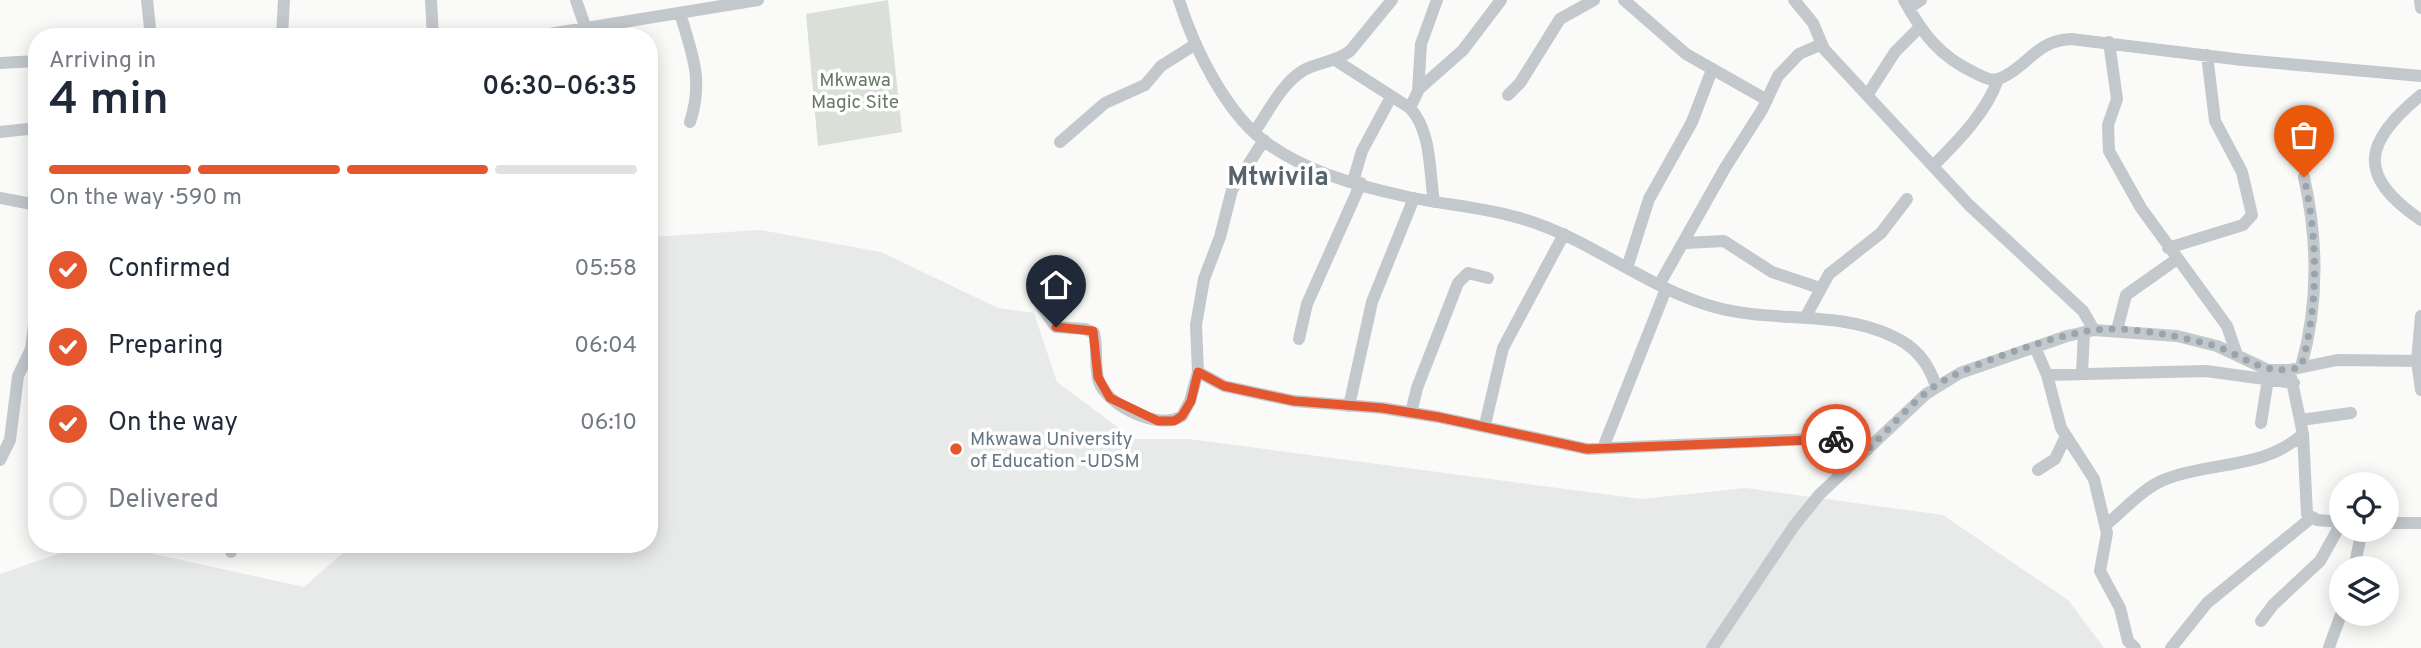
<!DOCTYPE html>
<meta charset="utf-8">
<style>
:root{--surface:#fff;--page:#f2f2f3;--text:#1f2937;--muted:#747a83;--line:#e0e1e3;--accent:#e4572e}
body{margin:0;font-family:Overpass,sans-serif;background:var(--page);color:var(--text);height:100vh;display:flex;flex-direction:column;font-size:26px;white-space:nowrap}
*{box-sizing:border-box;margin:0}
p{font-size:23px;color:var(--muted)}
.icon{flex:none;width:38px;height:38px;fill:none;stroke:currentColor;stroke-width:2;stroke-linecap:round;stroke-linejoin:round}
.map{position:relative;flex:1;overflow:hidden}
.sheet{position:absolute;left:28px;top:28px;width:630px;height:525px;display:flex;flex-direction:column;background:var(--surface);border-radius:28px;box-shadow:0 4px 18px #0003}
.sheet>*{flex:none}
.controls{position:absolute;left:2329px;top:472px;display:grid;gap:14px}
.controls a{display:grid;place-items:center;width:70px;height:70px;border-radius:50%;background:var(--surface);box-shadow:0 4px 18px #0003;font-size:35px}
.pin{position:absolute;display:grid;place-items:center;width:60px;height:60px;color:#fff;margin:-72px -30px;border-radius:50% 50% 50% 0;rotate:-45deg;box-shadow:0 0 7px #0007}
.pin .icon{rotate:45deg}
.courier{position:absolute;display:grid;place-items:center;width:70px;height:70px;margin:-35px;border:5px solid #e4572e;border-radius:50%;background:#fff;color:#222;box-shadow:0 2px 9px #0007}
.summary em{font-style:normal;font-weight:600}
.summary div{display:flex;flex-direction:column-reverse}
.summary{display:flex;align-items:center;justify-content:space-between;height:119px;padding:0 21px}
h1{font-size:46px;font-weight:600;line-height:52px}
.bar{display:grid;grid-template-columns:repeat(4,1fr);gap:10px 7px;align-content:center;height:84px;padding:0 21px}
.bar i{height:9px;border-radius:5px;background:var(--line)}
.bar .current{background:var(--accent)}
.bar p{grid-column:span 4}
ol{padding:0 21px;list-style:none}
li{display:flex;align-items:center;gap:21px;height:77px}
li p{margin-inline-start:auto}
li .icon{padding:7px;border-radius:50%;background:var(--accent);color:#fff;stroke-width:4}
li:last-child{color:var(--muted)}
li i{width:38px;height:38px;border:4px solid var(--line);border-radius:50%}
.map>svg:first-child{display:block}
.built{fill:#e8e9e9}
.green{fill:#dadfd7}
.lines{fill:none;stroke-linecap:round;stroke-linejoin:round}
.minor{stroke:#c3c8cc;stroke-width:12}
.done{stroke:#99a4ac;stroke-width:7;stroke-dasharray:0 12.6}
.route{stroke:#e4572e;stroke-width:9}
.poi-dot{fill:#e4572e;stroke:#fff;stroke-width:2.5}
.labels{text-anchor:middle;stroke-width:7;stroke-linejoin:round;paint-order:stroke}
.park-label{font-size:19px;fill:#687a64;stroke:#fff}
.poi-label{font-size:19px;fill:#657683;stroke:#fff;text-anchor:start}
.district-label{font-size:26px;font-weight:bold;fill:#57646e;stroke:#fff}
</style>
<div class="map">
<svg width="2421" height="648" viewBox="0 0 2421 648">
<rect width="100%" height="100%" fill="#fafaf8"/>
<path class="built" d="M 760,230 L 881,252 L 998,308 L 1034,313 L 1057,382 L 1134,439 L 1189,439 L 1641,499 L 1746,488 L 1943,515 L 2068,600 L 2104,648 L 0,648 L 0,574 L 86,544 L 108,544 L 304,587 L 353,544 L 649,544 L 649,237 Z"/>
<path class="green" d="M 888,0 L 902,132 L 818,146 L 806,14 Z"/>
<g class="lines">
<path class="minor" d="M 147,0 L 151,37
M 431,0 L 433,37
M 576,0 L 586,29
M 1179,0 C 1194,48 1227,117 1271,146 C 1307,171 1361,187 1404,196 C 1444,205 1484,207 1523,219 C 1590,239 1644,286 1711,306 C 1770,324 1835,309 1892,336 C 1915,346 1928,362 1936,386
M 1624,0 L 1686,54 L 1767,100
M 1794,0 L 1813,23 L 1824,49 L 1969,205 L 2083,311 L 2094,330
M 1904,0 C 1923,34 1939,56 1975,73 C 1983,77 1992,82 2001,78 C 2030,65 2035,41 2071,39 L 2243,60 L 2421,76
M 2420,0 L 2421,8
M 1909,8 L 1921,0
M 680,13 C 692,54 704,80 690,122
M 282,37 L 284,0
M 531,37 L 758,0
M 2109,42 L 2117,99 L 2108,125 L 2109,151 L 2141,208 L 2227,326 L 2237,355
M 1335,60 L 1410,108 C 1432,132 1429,171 1434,202
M 0,63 L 37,61
M 1419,89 L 1463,50 L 1501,0
M 1868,94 L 1895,52 L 1919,28
M 1508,95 L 1520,83 L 1560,19 L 1594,0
M 2421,95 C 2364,142 2355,175 2421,220
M 1410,108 L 1418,91 L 1421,44 L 1437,0
M 1255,131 C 1269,111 1282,83 1304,70 C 1319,62 1336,62 1350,51 L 1392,0
M 0,132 L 37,128
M 1264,140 L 1232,190 L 1220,237 L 1204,279 L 1196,325 L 1198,372 L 1224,386 L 1294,401 L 1382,408 L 1438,417 L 1587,449 L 1811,439 L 1849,440 L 1867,450
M 1060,142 L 1105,103 L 1145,85 L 1161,66 L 1196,44
M 1933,166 C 1957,142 1987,112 1998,79
M 1353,181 L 1362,151 L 1391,97
M 0,198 L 37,205
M 1685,243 L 1724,241 L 1772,272 L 1820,288
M 2168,248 L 2243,225 L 2252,215 L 2242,172 L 2215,121 L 2207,55
M 1627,268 L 1649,199 L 1692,122 L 1712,70
M 1659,285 L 1725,168 L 1762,110 L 1778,76 L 1799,54 L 1822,44
M 1041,306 L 1056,327 L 1085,329 L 1094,333 C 1098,348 1094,366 1099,382 C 1108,406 1159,431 1182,416 L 1190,401 L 1198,372
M 2421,316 L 2417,361 L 2421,390
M 1805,318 L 1829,274 L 1881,233 L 1907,199
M 2117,330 L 2126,295 L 2177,259
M 1299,339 L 1307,304 L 1361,183
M 2035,347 L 2047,375 L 2061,428 L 2094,479 L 2107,533 L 2100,571 L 2120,608 L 2128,641 L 2135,648
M 2301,367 C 2319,304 2318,240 2304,177
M 2082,373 L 2084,332
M 2047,375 L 2206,371 L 2294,383
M 2291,377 L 2303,434 L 2307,514 L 2317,520 L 2342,522
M 1349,406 L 1372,302 L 1414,198
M 1411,413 L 1417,388 L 1458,283 L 1468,273 L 1488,278
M 2301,420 L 2351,413
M 2261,423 L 2268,379
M 1485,425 L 1503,348 L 1564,234
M 1603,448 L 1666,289
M 0,460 L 10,440 L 18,376 L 31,349 L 35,317 L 37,235
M 2038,470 L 2055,459 L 2066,436
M 2387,523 L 2421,523
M 2106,525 C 2124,510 2144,487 2166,479 C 2212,461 2263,470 2303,434
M 231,552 L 231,544
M 2354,569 L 2362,530
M 2261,621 L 2273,605 L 2320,561 L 2342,522
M 2329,647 L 2342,612
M 1712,648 L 1794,526 L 1819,495 L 1926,394 L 1960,373 L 2067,336 L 2094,330 L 2177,336 L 2217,346 L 2268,370 L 2289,370 L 2337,360 L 2421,361
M 2171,648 L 2207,603 L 2311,518"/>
</g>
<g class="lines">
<path class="done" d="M 1836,439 L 1859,443 L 1867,450 C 1890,429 1912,401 1938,384 C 1967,365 2059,334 2094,330 C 2130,326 2171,335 2205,343 C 2243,352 2259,378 2301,367 C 2319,305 2318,240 2304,177"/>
<path class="route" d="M 1056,327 L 1093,331 L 1098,377 L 1110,398 L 1158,421 L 1174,421 L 1182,416 L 1191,401 L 1198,372 L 1224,386 L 1294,401 L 1382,408 L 1438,417 L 1587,449 L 1836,439"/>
</g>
<circle class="poi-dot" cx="956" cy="449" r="7"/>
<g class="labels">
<g class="park-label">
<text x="855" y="86">Mkwawa<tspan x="855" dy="22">Magic Site</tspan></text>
</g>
<g class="poi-label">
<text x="970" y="445">Mkwawa University<tspan x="970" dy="22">of Education -UDSM</tspan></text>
</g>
<g class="district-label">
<text x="1278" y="185">Mtwivila</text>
</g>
</g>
</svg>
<div class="controls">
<a><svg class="icon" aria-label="locate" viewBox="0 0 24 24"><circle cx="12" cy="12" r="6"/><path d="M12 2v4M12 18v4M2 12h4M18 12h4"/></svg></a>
<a><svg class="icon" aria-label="layers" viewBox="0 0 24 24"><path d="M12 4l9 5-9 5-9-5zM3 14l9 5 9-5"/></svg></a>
</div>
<div class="pin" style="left:2304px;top:177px;background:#ea580c"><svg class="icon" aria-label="bag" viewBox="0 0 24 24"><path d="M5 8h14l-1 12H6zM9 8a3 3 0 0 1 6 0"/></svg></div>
<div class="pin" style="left:1056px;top:327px;background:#1f2937"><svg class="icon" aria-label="home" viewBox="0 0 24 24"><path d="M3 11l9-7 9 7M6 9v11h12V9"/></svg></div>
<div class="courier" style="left:1836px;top:439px"><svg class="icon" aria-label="bike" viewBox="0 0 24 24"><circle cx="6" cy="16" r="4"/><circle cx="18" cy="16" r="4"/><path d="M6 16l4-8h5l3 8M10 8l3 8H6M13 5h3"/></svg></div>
<section class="sheet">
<div class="summary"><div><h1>4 min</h1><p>Arriving in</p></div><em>06:30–06:35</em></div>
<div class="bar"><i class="current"></i><i class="current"></i><i class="current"></i><i></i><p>On the way · 590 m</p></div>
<ol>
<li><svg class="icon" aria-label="check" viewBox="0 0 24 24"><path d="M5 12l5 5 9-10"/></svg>Confirmed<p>05:58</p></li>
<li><svg class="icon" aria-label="check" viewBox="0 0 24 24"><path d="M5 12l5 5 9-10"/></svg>Preparing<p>06:04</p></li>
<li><svg class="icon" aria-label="check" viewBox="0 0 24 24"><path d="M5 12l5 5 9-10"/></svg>On the way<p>06:10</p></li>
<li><i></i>Delivered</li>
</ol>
</section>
</div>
